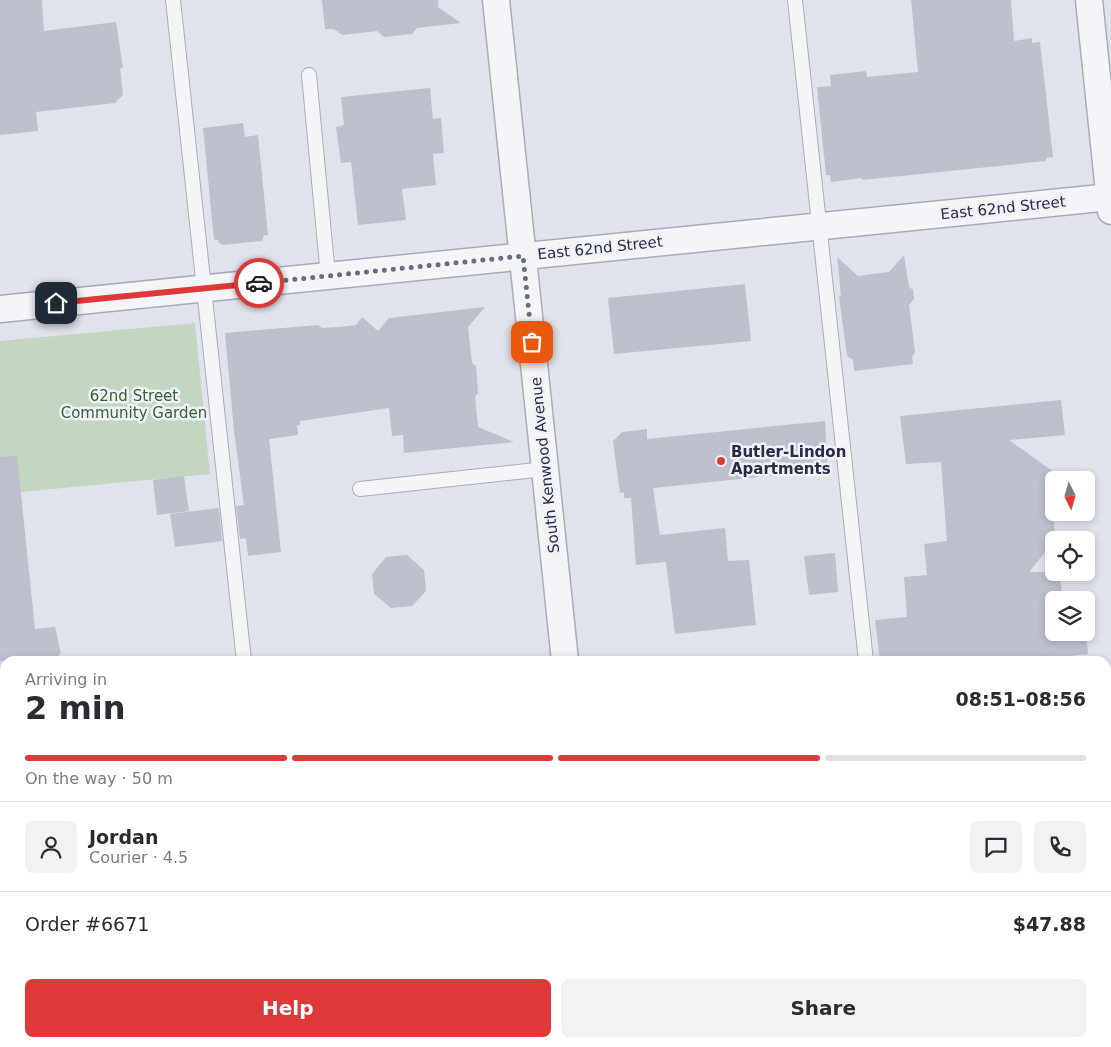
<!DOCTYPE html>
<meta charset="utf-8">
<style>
:root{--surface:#fff;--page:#f2f2f3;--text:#2b2b33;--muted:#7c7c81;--line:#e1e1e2;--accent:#dd3938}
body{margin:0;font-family:"DejaVu Sans",sans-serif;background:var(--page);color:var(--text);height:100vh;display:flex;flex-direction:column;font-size:19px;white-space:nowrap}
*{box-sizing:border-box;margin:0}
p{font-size:16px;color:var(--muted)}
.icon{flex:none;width:28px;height:28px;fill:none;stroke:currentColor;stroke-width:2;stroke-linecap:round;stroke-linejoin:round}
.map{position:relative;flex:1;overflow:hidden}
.sheet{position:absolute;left:0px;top:656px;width:1111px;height:391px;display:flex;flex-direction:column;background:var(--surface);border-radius:15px 15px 0 0;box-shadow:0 2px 8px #0003}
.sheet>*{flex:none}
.needle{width:32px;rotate:175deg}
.fabs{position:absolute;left:1045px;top:471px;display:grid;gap:10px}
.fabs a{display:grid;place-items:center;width:50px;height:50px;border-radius:8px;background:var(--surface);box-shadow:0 2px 8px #0003;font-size:25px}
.pin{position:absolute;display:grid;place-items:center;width:42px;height:42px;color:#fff;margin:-21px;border-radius:10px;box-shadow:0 2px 8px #0006}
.courier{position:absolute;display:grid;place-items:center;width:50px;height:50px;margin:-25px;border:4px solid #dd3938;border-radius:50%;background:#fff;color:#222;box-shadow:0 1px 6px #0007}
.summary em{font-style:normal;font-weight:600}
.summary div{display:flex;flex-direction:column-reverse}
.summary{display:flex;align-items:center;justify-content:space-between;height:85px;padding:0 25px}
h1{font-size:32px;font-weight:600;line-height:38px}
.bar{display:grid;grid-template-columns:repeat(4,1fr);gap:8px 5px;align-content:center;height:60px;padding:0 25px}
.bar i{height:6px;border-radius:4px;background:var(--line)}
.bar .current{background:var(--accent)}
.bar p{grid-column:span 4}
.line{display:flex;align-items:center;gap:12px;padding:0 25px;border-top:1px solid var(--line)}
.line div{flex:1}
.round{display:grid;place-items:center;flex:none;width:52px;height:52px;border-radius:8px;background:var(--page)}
.primary-button{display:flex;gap:10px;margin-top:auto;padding:10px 25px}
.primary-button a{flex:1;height:58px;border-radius:8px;background:var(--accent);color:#fff;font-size:20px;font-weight:600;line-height:58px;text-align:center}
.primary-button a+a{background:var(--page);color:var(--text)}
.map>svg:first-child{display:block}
.green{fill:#c3d6c1}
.building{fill:#bdc1ce}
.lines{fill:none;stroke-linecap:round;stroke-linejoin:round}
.lane-casing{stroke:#a8acb9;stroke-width:16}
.street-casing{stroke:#a8acb9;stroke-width:29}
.lane{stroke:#f4f5f9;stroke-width:14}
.street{stroke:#f4f5f9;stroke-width:26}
.done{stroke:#686d7f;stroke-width:5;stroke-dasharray:0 9}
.route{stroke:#dd3938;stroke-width:6}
.poi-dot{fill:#dd3938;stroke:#f0f2f8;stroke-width:2}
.labels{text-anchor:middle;stroke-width:5;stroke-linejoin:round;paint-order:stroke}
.street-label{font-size:15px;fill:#272d45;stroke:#f0f2f8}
.park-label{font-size:15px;fill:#346233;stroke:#f0f2f8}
.poi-label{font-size:15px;font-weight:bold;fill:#272d45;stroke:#f0f2f8;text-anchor:start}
</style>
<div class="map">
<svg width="1111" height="1047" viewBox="0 0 1111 1047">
<rect width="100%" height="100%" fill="#e0e3eb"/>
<path class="green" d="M 195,323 L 210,474 L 0,494 L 0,341 Z"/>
<path class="building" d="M 0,0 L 42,0 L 44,31 L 116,22 L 123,68 L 120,68 L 123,95 L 115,103 L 36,112 L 38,131 L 0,135 Z
M 322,0 L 438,0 L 438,7 L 461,23 L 417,28 L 412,34 L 384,37 L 377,31 L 342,35 L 334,29 L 325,29 Z
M 911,0 L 1011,0 L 1014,41 L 1032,38 L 1032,43 L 1040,42 L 1053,157 L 1046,158 L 1046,161 L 862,180 L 862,178 L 831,182 L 830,175 L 826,175 L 817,87 L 831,86 L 830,75 L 866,71 L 867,77 L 918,72 Z
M 430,88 L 433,119 L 441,118 L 444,153 L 433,154 L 436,185 L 402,189 L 406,220 L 358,225 L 351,162 L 341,163 L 336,127 L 344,125 L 341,97 Z
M 243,123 L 245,137 L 258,135 L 268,235 L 264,235 L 262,241 L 223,245 L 218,242 L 218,240 L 214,240 L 203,128 Z
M 904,255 L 909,287 L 913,290 L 914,299 L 909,305 L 915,352 L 912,357 L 913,364 L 854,371 L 853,360 L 847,356 L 839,297 L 841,295 L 837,257 L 858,276 L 889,272 Z
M 745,284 L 751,341 L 614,354 L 608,298 Z
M 485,307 L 468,327 L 472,363 L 476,366 L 478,393 L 475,397 L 478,427 L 514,442 L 404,453 L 403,435 L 392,436 L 389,408 L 300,421 L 300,425 L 297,425 L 298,435 L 269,439 L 281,552 L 248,556 L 246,538 L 240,539 L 236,506 L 244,505 L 234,431 L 225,333 L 318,325 L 322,328 L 338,327 L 356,325 L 362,317 L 378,331 L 389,318 Z
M 1061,400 L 1065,435 L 1009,440 L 1054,472 L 1045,483 L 1048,509 L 1053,513 L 1055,540 L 1029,572 L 1059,572 L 1063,600 L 1082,598 L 1082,600 L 1054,600 L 1054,632 L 1086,632 L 1088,654 L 1021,661 L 880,661 L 875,620 L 907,617 L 904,577 L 927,575 L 924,544 L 947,541 L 941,462 L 906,464 L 900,416 Z
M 825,421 L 828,470 L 653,488 L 660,535 L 725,528 L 728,561 L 749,560 L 756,625 L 675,634 L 666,562 L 636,565 L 631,498 L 624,498 L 624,492 L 620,493 L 613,441 L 622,432 L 647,429 L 647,439 Z
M 17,456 L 35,629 L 55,627 L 61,654 L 59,654 L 59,661 L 0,661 L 0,457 Z
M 184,476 L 189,511 L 157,515 L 153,480 Z
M 219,508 L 222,541 L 175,547 L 170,514 Z
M 835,553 L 838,592 L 809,595 L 804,556 Z
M 407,555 L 424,570 L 426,591 L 412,606 L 391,608 L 374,594 L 372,574 L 386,557 Z"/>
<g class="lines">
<defs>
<path id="lane" d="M 173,0 L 244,661
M 795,0 L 866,661
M 309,75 L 328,276
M 360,489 L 545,469
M 285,1042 L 286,1047
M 907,1042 L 907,1047"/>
<path id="street" d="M 496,0 L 565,661
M 1089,0 L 1111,211
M 0,309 L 1111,197
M 605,1042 L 605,1047"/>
</defs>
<use href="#lane" class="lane-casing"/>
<use href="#street" class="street-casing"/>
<use href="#lane" class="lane"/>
<use href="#street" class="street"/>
</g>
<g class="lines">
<path class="done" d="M 259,283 L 523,256 L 532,342"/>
<path class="route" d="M 56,303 L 259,283"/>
</g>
<circle class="poi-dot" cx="721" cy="461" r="5"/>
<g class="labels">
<g class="street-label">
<text transform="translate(1003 208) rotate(-6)" y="5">East 62nd Street</text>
<text transform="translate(600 248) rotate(-6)" y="5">East 62nd Street</text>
<text transform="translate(545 465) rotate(-96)" y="5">South Kenwood Avenue</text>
</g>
<g class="park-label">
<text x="134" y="401">62nd Street<tspan x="134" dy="17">Community Garden</tspan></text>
</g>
<g class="poi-label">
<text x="731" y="457">Butler-Lindon<tspan x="731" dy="17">Apartments</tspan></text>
</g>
</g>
</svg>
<div class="fabs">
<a><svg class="needle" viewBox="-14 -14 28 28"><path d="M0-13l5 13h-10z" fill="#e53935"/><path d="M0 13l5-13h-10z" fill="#7c7c81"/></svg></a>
<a><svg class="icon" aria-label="locate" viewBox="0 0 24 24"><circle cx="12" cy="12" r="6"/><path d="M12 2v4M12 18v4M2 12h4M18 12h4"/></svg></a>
<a><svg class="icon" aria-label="layers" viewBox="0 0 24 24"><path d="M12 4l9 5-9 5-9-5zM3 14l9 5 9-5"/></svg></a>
</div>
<div class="pin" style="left:532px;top:342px;background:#ea580c"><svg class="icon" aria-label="bag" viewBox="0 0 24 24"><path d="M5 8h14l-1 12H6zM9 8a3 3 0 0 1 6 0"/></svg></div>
<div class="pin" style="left:56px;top:303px;background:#1f2937"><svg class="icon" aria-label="home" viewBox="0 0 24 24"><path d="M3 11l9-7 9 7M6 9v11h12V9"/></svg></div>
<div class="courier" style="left:259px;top:283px"><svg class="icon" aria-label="car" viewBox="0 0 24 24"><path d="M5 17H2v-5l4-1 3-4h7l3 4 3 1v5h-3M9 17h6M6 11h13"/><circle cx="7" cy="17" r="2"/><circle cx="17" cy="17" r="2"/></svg></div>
<section class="sheet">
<div class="summary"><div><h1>2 min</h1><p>Arriving in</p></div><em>08:51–08:56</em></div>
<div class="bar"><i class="current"></i><i class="current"></i><i class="current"></i><i></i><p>On the way · 50 m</p></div>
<div class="line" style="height:90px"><a class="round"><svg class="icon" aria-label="person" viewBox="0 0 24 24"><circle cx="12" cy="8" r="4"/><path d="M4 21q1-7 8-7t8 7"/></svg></a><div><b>Jordan</b><p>Courier · 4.5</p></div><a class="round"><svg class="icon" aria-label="chat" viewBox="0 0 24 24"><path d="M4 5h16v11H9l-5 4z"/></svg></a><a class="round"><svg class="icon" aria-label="phone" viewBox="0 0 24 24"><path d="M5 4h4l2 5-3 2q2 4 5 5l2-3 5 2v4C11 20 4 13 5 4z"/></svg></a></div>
<div class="line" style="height:65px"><div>Order #6671</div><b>$47.88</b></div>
<div class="primary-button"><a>Help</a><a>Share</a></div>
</section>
</div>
